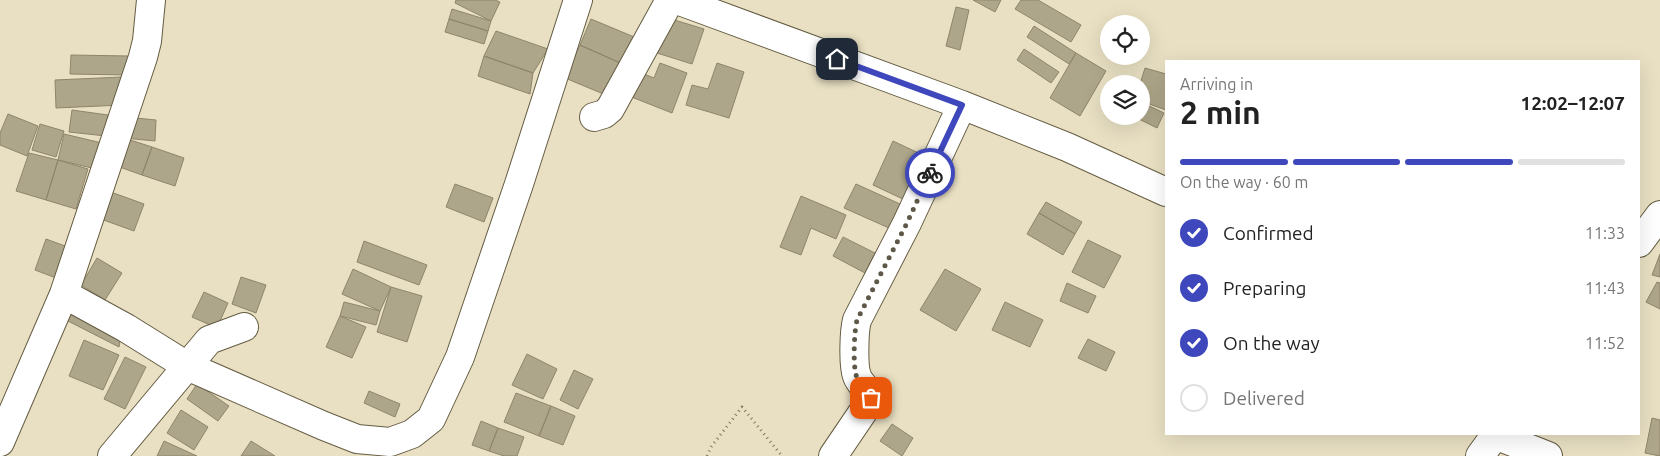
<!DOCTYPE html>
<meta charset="utf-8">
<style>
:root{--surface:#fff;--page:#f2f2f2;--text:#222;--muted:#767676;--line:#e0e0e0;--accent:#3e48bc}
body{margin:0;font-family:Ubuntu,sans-serif;background:var(--page);color:var(--text);height:100vh;display:flex;flex-direction:column;font-size:19px;white-space:nowrap}
*{box-sizing:border-box;margin:0}
p{font-size:16px;color:var(--muted)}
.icon{flex:none;width:28px;height:28px;fill:none;stroke:currentColor;stroke-width:2;stroke-linecap:round;stroke-linejoin:round}
.map{position:relative;flex:1;overflow:hidden}
.panel{position:absolute;left:1165px;top:60px;width:475px;height:375px;display:flex;flex-direction:column;background:var(--surface);border-radius:0px;box-shadow:0 5px 20px #0002}
.panel>*{flex:none}
.tools{position:absolute;left:1100px;top:15px;display:grid;gap:10px}
.tools a{display:grid;place-items:center;width:50px;height:50px;border-radius:50%;background:var(--surface);box-shadow:0 5px 20px #0002;font-size:25px}
.pin{position:absolute;display:grid;place-items:center;width:42px;height:42px;color:#fff;margin:-21px;border-radius:10px;box-shadow:0 2px 8px #0006}
.courier{position:absolute;display:grid;place-items:center;width:50px;height:50px;margin:-25px;border:4px solid #3e48bc;border-radius:50%;background:#fff;color:#222;box-shadow:0 1px 6px #0007}
.headline em{font-style:normal;font-weight:700}
.headline div{display:flex;flex-direction:column-reverse}
.headline{display:flex;align-items:center;justify-content:space-between;height:85px;padding:0 15px}
h1{font-size:32px;font-weight:700;line-height:38px}
.bar{display:grid;grid-template-columns:repeat(4,1fr);gap:8px 5px;align-content:center;height:60px;padding:0 15px}
.bar i{height:6px;border-radius:4px;background:var(--line)}
.bar .on{background:var(--accent)}
.bar p{grid-column:span 4}
ol{padding:0 15px;list-style:none}
li{display:flex;align-items:center;gap:15px;height:55px}
li p{margin-inline-start:auto}
li .icon{padding:5px;border-radius:50%;background:var(--accent);color:#fff;stroke-width:4}
li:last-child{color:var(--muted)}
li i{width:28px;height:28px;border:2px solid var(--line);border-radius:50%}
.map>svg:first-child{display:block}
.building{fill:#aea68a;stroke:#8e856a}
.lines{fill:none;stroke-linecap:round;stroke-linejoin:round}
.street-casing{stroke:#645c42;stroke-width:30}
.path{stroke:#7c7663;stroke-width:3;stroke-dasharray:1 4;stroke-linecap:butt}
.street{stroke:#fff;stroke-width:28}
.done{stroke:#5d5848;stroke-width:5;stroke-dasharray:0 9}
.route{stroke:#3e48bc;stroke-width:6}
</style>
<div class="map">
<svg width="1660" height="456" viewBox="0 0 1660 456">
<rect width="100%" height="100%" fill="#e9e0c3"/>
<path class="building" d="M 456,0 L 495,0 L 500,2 L 491,21 L 455,3 Z
M 973,0 L 1001,0 L 995,12 Z
M 1021,0 L 1038,0 L 1081,25 L 1071,42 L 1015,9 Z
M 956,7 L 969,10 L 960,50 L 946,46 Z
M 452,9 L 491,21 L 488,31 L 449,19 Z
M 668,18 L 704,29 L 692,64 L 657,53 Z
M 449,19 L 488,31 L 484,44 L 445,32 Z
M 591,19 L 639,39 L 627,66 L 580,45 Z
M 1034,26 L 1076,53 L 1069,64 L 1027,37 Z
M 496,31 L 548,49 L 533,73 L 484,56 Z
M 580,45 L 627,66 L 613,98 L 565,78 Z
M 1024,49 L 1059,72 L 1051,83 L 1017,60 Z
M 1076,53 L 1106,71 L 1080,116 L 1050,98 Z
M 71,55 L 129,56 L 128,75 L 70,74 Z
M 484,56 L 533,73 L 530,94 L 478,76 Z
M 660,63 L 687,73 L 672,113 L 624,94 L 634,70 L 654,78 Z
M 717,63 L 744,72 L 729,118 L 686,105 L 692,85 L 708,89 Z
M 1145,68 L 1166,74 L 1166,110 L 1141,101 L 1140,84 Z
M 122,77 L 123,105 L 56,108 L 55,80 Z
M 1141,102 L 1164,113 L 1157,128 L 1133,116 L 1141,116 Z
M 72,110 L 108,115 L 106,136 L 69,132 Z
M 8,114 L 38,126 L 27,156 L 0,145 L 0,133 Z
M 126,117 L 156,120 L 155,141 L 124,138 Z
M 40,124 L 64,131 L 56,157 L 32,150 Z
M 64,134 L 102,143 L 96,169 L 58,160 Z
M 124,138 L 152,147 L 142,175 L 114,165 Z
M 893,141 L 927,157 L 907,201 L 873,185 Z
M 152,147 L 184,158 L 175,186 L 142,175 Z
M 29,153 L 58,160 L 46,200 L 16,191 Z
M 58,160 L 88,169 L 76,209 L 46,200 Z
M 455,184 L 493,198 L 484,222 L 446,207 Z
M 856,184 L 900,204 L 889,228 L 844,208 Z
M 108,191 L 144,204 L 134,231 L 98,218 Z
M 801,196 L 846,215 L 836,239 L 811,228 L 801,255 L 780,247 Z
M 1046,202 L 1082,222 L 1075,234 L 1039,213 Z
M 1039,213 L 1075,234 L 1063,255 L 1027,234 Z
M 843,237 L 875,253 L 865,273 L 833,256 Z
M 46,239 L 76,250 L 64,281 L 35,270 Z
M 1088,240 L 1121,256 L 1104,288 L 1072,272 Z
M 364,241 L 427,265 L 419,285 L 357,262 Z
M 1660,254 L 1660,277 L 1652,275 Z
M 97,258 L 122,273 L 105,300 L 81,285 Z
M 353,269 L 391,287 L 380,311 L 342,294 Z
M 945,269 L 981,289 L 956,331 L 920,310 Z
M 241,277 L 266,285 L 256,313 L 232,304 Z
M 1657,282 L 1660,283 L 1660,309 L 1646,302 Z
M 1067,283 L 1096,296 L 1088,313 L 1060,301 Z
M 391,287 L 422,296 L 407,342 L 377,332 Z
M 204,292 L 228,303 L 217,328 L 192,317 Z
M 344,302 L 380,311 L 376,325 L 340,316 Z
M 1005,302 L 1043,320 L 1030,347 L 992,330 Z
M 73,307 L 121,335 L 119,347 L 66,320 Z
M 340,316 L 366,327 L 352,358 L 326,347 Z
M 1088,339 L 1115,352 L 1106,371 L 1078,358 Z
M 84,340 L 119,355 L 103,390 L 69,376 Z
M 527,354 L 557,369 L 543,399 L 512,385 Z
M 125,357 L 146,367 L 125,409 L 104,399 Z
M 574,370 L 593,379 L 578,409 L 560,400 Z
M 197,384 L 229,406 L 218,421 L 187,399 Z
M 369,391 L 400,404 L 395,417 L 364,403 Z
M 516,393 L 551,406 L 539,436 L 504,422 Z
M 551,406 L 575,416 L 563,445 L 539,436 Z
M 181,410 L 208,427 L 194,450 L 167,433 Z
M 1652,418 L 1660,420 L 1660,456 L 1645,453 Z
M 481,421 L 498,428 L 489,451 L 472,445 Z
M 892,424 L 913,438 L 902,456 L 880,441 Z
M 498,428 L 524,437 L 517,456 L 504,456 L 489,451 Z
M 164,441 L 197,456 L 157,456 Z
M 251,441 L 275,456 L 241,456 Z"/>
<g class="lines">
<defs>
<path id="street" d="M 677,0 L 962,105 L 907,223 L 857,320 C 854,331 853,366 857,376 C 860,385 870,390 871,400 L 833,456
M 962,105 L 1067,147 L 1166,192
M 594,117 L 604,114 L 610,109 L 670,0
M 1639,243 L 1660,215
M 64,294 L 126,328 L 187,366 L 324,426 L 357,439 L 390,442 L 412,434 L 431,419 L 460,357 L 519,184 L 578,0
M 1495,435 L 1548,456
M 0,442 L 64,294 L 143,57 L 147,41 L 151,0
M 112,456 L 209,340 L 244,327
M 1480,456 L 1496,434"/>
</defs>
<use href="#street" class="street-casing"/>
<path class="path" d="M 707,456 L 711,447 L 742,407 L 782,456"/>
<use href="#street" class="street"/>
</g>
<g class="lines">
<path class="done" d="M 871,398 C 869,389 859,384 856,375 C 853,364 854,332 857,320 L 907,223 L 930,173"/>
<path class="route" d="M 837,59 L 962,105 L 930,173"/>
</g>
</svg>
<div class="tools">
<a><svg class="icon" aria-label="locate" viewBox="0 0 24 24"><circle cx="12" cy="12" r="6"/><path d="M12 2v4M12 18v4M2 12h4M18 12h4"/></svg></a>
<a><svg class="icon" aria-label="layers" viewBox="0 0 24 24"><path d="M12 4l9 5-9 5-9-5zM3 14l9 5 9-5"/></svg></a>
</div>
<div class="pin" style="left:871px;top:398px;background:#ea580c"><svg class="icon" aria-label="bag" viewBox="0 0 24 24"><path d="M5 8h14l-1 12H6zM9 8a3 3 0 0 1 6 0"/></svg></div>
<div class="pin" style="left:837px;top:59px;background:#1f2937"><svg class="icon" aria-label="home" viewBox="0 0 24 24"><path d="M3 11l9-7 9 7M6 9v11h12V9"/></svg></div>
<div class="courier" style="left:930px;top:173px"><svg class="icon" aria-label="bike" viewBox="0 0 24 24"><circle cx="6" cy="16" r="4"/><circle cx="18" cy="16" r="4"/><path d="M6 16l4-8h5l3 8M10 8l3 8H6M13 5h3"/></svg></div>
<section class="panel">
<div class="headline"><div><h1>2 min</h1><p>Arriving in</p></div><em>12:02–12:07</em></div>
<div class="bar"><i class="on"></i><i class="on"></i><i class="on"></i><i></i><p>On the way · 60 m</p></div>
<ol>
<li><svg class="icon" aria-label="check" viewBox="0 0 24 24"><path d="M5 12l5 5 9-10"/></svg>Confirmed<p>11:33</p></li>
<li><svg class="icon" aria-label="check" viewBox="0 0 24 24"><path d="M5 12l5 5 9-10"/></svg>Preparing<p>11:43</p></li>
<li><svg class="icon" aria-label="check" viewBox="0 0 24 24"><path d="M5 12l5 5 9-10"/></svg>On the way<p>11:52</p></li>
<li><i></i>Delivered</li>
</ol>
</section>
</div>
